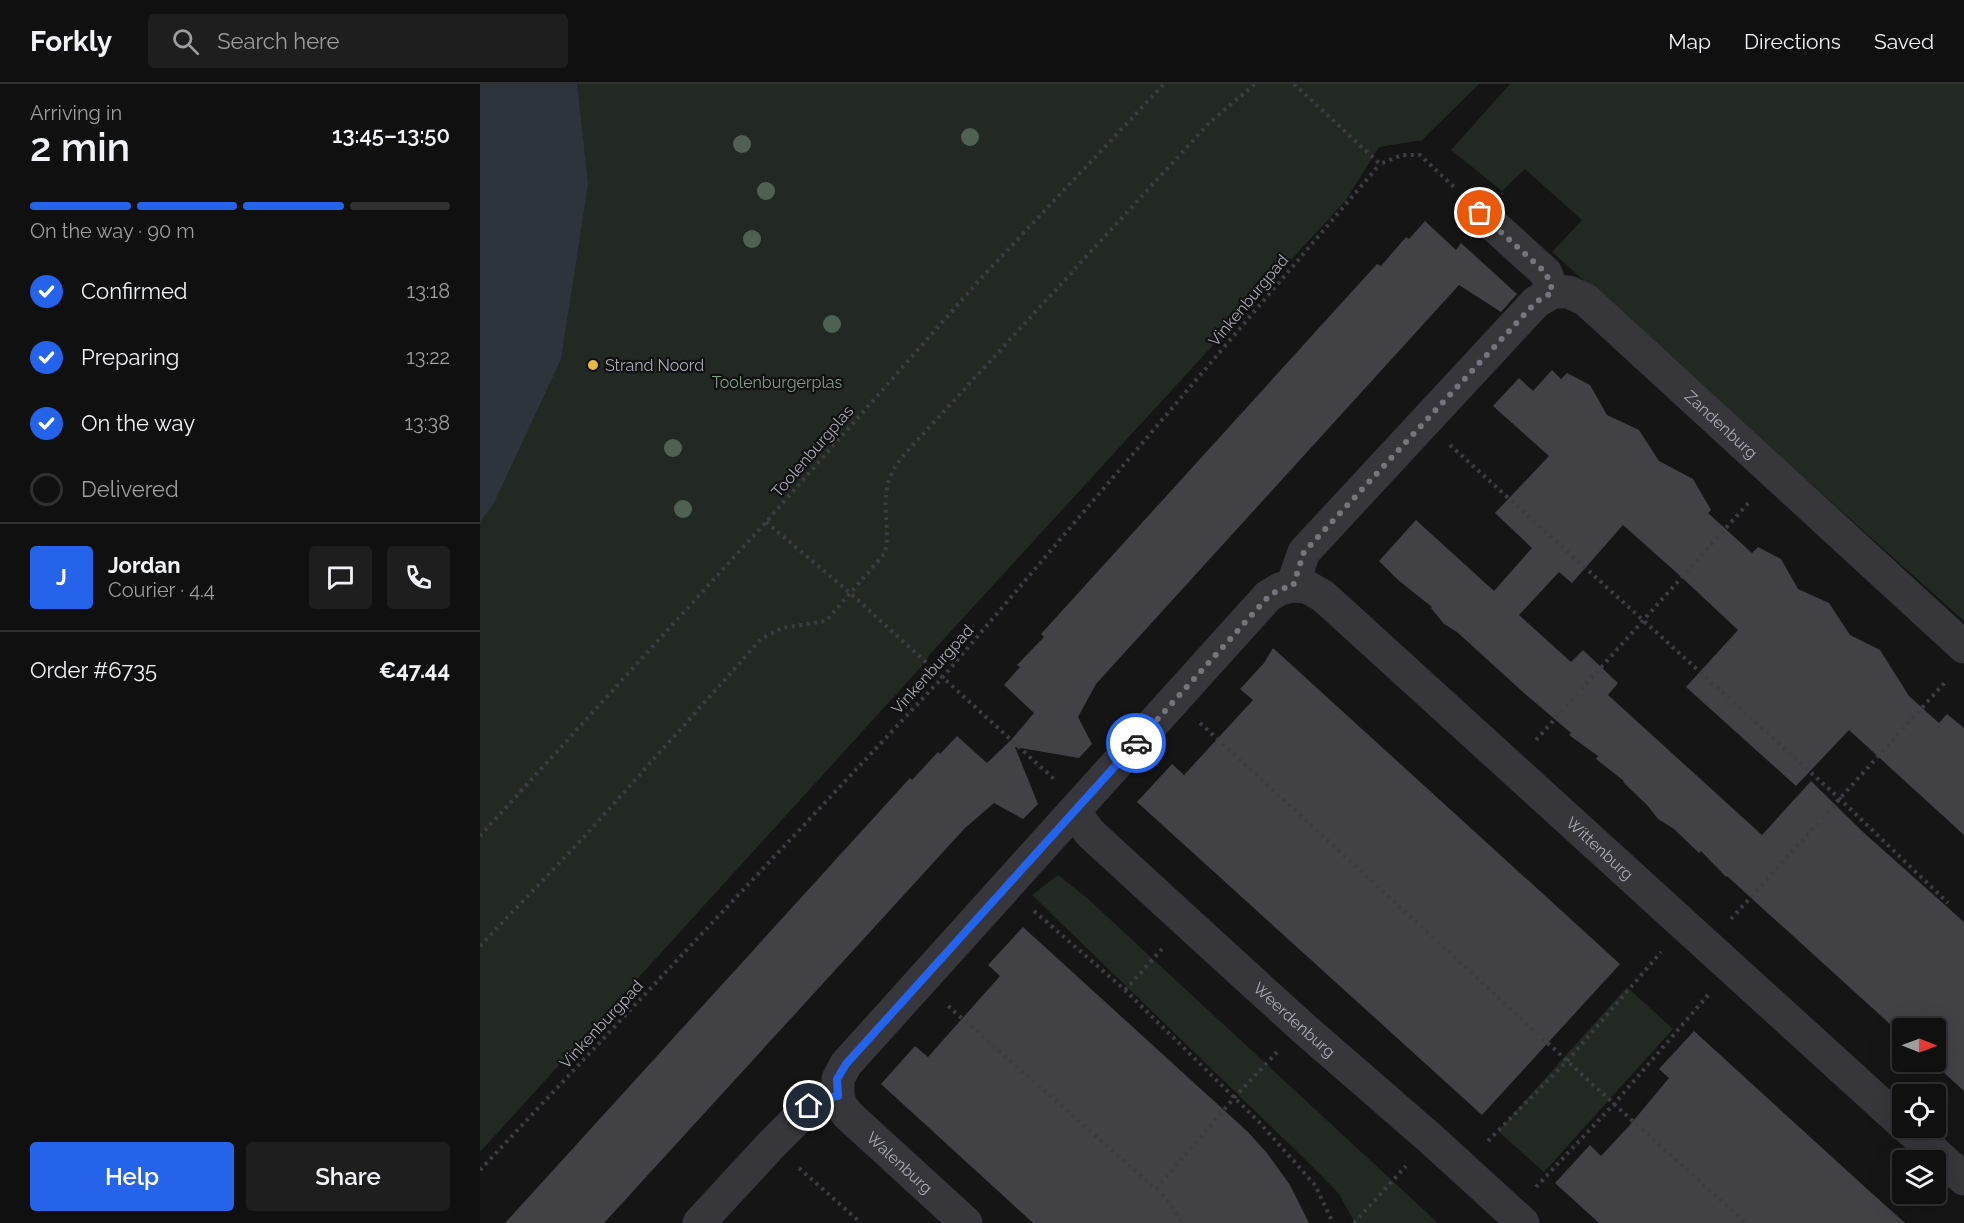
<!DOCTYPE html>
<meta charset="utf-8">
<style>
:root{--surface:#101010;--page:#1e1e1e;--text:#f1f3f6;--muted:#9c9d9f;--line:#303030;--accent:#2563eb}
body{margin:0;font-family:Raleway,sans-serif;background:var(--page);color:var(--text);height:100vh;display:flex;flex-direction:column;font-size:22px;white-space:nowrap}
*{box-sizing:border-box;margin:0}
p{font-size:20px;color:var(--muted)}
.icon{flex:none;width:33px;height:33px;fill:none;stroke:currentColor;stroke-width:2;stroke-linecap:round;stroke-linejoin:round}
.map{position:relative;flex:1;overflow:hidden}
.side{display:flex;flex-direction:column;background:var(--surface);width:480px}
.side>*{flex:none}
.needle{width:39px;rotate:91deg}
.buttons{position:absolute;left:1412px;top:934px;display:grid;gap:12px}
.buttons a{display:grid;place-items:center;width:54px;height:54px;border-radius:6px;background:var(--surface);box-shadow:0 6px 24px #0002,0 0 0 2px var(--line);font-size:30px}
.pin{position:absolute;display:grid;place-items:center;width:51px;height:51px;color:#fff;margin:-26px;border:3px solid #fff;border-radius:50%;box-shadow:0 2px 6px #0007}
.courier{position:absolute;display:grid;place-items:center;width:60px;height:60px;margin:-30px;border:4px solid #2563eb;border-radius:50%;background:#fff;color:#222;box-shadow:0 2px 8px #0007}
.head em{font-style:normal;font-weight:600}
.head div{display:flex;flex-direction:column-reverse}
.head{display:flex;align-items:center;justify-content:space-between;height:102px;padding:0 30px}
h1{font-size:39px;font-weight:600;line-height:45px}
.bar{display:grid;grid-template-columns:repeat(4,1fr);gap:9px 6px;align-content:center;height:72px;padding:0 30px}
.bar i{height:8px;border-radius:4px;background:var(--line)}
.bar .on{background:var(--accent)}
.bar p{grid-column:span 4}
.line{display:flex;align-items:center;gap:15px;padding:0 30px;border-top:2px solid var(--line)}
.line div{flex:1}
.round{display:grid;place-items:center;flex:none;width:63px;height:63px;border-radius:6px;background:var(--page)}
ol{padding:0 30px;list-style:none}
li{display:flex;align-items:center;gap:18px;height:66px}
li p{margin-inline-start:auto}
li .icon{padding:6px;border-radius:50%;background:var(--accent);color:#fff;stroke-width:4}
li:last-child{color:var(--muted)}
li i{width:33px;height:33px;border:3px solid var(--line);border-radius:50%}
.primary-button{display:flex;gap:12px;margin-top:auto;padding:12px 30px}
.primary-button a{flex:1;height:69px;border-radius:6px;background:var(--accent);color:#fff;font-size:24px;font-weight:600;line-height:69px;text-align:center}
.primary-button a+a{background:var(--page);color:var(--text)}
header{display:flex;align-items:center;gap:36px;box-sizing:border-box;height:84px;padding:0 30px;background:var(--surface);border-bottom:2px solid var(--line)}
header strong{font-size:28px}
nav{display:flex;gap:33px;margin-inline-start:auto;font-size:21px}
.search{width:420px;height:54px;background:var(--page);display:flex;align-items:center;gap:15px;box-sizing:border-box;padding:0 21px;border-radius:6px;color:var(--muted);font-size:22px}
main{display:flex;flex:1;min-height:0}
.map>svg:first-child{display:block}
.green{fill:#212922}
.water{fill:#2e343b}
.building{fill:#424246}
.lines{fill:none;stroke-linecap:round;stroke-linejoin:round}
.path{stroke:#3c3d42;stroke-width:4;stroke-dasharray:3 4.5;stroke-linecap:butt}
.minor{stroke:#36363b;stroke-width:33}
.tree{fill:#506153}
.done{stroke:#75767d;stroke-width:6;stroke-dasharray:0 10.8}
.route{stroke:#2563eb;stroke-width:8}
.poi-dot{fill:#e4ba3f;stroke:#101011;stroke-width:2}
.labels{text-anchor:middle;stroke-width:4.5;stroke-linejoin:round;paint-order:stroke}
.street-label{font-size:16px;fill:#a8abb5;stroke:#101011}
.poi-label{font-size:16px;fill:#a8abb5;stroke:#101011;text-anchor:start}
.park-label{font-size:16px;fill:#809f85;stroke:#101011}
</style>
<header>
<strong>Forkly</strong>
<div class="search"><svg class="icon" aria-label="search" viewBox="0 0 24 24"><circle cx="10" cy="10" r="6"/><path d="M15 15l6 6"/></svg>Search here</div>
<nav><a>Map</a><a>Directions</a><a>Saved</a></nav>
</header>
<main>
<section class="side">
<div class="head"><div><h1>2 min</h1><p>Arriving in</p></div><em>13:45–13:50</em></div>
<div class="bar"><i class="on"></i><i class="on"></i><i class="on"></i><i></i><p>On the way · 90 m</p></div>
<ol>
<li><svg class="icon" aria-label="check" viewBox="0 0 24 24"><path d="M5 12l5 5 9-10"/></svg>Confirmed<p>13:18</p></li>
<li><svg class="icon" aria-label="check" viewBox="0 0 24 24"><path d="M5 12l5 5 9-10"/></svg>Preparing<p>13:22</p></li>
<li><svg class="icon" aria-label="check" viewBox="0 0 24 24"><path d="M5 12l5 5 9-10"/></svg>On the way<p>13:38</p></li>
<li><i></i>Delivered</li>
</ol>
<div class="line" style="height:108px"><b class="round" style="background:var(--accent);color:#fff">J</b><div><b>Jordan</b><p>Courier · 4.4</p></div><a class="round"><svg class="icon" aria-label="chat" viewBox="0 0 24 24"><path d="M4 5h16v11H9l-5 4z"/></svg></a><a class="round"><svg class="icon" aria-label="phone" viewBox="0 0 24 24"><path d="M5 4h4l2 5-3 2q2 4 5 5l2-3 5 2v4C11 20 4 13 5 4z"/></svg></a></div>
<div class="line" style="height:78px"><div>Order #6735</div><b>€47.44</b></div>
<div class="primary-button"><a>Help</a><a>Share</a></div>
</section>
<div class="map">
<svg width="1484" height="1139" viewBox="0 0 1484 1139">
<rect width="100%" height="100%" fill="#151516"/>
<path class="green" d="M 0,0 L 999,0 L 942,56 L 899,63 L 866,116 L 451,569 L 440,584 L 0,1068 Z
M 1030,0 L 1484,0 L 1484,537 L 1072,168 L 1102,136 L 1045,85 L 1022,107 L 971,66 Z
M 578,791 L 607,814 L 958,1139 L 875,1139 L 859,1110 L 836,1086 L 552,811 Z
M 1147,903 L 1193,945 L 1064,1088 L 1018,1047 Z"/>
<path class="water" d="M 0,0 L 97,0 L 108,100 L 81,275 L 14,419 L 0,438 Z"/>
<path class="building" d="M 945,137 L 976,166 L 981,159 L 1037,210 L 1021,228 L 979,201 L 616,600 L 598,633 L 612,660 L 599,674 L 535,663 L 558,720 L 543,735 L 514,719 L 485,744 L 124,1139 L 25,1139 L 430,694 L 432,696 L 458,668 L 460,670 L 477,652 L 507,679 L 532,655 L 554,629 L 524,601 L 540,583 L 537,581 L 564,553 L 561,550 L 897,180 L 901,182 L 926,153 L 929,155 Z
M 1072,286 L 1081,295 L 1087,289 L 1110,301 L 1127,331 L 1159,346 L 1179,377 L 1213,395 L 1231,426 L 1228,429 L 1272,469 L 1278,463 L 1301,475 L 1318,505 L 1349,519 L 1370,551 L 1400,566 L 1429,612 L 1459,639 L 1467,630 L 1484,644 L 1484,751 L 1369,646 L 1316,702 L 1206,603 L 1258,546 L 1197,489 L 1143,441 L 1092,499 L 1079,488 L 1039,531 L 1091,578 L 1103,566 L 1138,599 L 1128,611 L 1282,751 L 1331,697 L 1383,748 L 1484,838 L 1484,1007 L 1452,978 L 1455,978 L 1455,945 L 1422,945 L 1422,951 L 1247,792 L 1246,793 L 1221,767 L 1219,769 L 1194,745 L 1178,735 L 1168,722 L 1143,698 L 1144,697 L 1116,675 L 1118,672 L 1089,651 L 1091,649 L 1044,609 L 977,548 L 964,540 L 951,524 L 952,523 L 918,496 L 899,477 L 936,436 L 1014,507 L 1052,464 L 1015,429 L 1069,372 L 1013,322 L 1039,294 L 1053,307 Z
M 793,564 L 1140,880 L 1002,1031 L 657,718 L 692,680 L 704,691 L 773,616 L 760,605 L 784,579 Z
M 543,843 L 768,1048 L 787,1069 L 810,1101 L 829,1139 L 553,1139 L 401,1000 L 435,962 L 448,973 L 520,892 L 508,881 Z
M 1214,947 L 1386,1104 L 1425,1139 L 1119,1139 L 1075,1099 L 1110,1061 L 1121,1072 L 1149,1042 L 1189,994 L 1179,985 Z"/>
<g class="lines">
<path class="path" d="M 814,0 L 900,80 L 922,71 L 940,71 L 976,105
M 970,361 L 1360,715 L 1468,819
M 286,438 L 369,508 L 574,695
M 720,639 L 1134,1020 L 1266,1139
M 1056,656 L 1271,416
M 0,752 L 286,438 L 503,192 L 684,0
M 554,827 L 645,906 L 779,1038 L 835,1101 L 853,1139
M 1251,835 L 1467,596
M 0,862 L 105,752 L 282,554 L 302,544 L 346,537 L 405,469 C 411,443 399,414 412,389 C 414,383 419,378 422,373 L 730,38 L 775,0
M 645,906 L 682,865
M 468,922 L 685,1113 L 703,1139
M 1008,1057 L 1088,976 L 1181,868
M 319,1084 L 381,1139
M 0,1086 L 463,593 L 900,80
M 1056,1103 L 1134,1020 L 1229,910
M 676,1105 L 754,1014 L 797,968
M 874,1139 L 926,1082"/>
<g class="minor">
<path id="s1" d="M 1000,129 L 1066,189 L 1073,208 L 1089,208 L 1106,216 L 1484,563"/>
<path id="s2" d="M 812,502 L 827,503 L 843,512 L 1422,1039"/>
<path id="s3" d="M 594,727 L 610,749 L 707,838 L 821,942 L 951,1055 L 1043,1139"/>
<path id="s4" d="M 358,1012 L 361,1022 L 368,1031 L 486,1139"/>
<path d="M 1428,1044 L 1484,1095"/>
<path d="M 219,1139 L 292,1060 L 337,1015 L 358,1012 L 358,995 L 366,980 L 788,512 L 800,505 L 812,502 L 824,468 L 1056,218 L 1073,208"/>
</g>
</g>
<g class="tree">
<circle cx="490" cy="53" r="9"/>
<circle cx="262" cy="60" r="9"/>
<circle cx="286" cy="107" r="9"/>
<circle cx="272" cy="155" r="9"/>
<circle cx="352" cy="240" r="9"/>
<circle cx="193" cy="364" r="9"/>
<circle cx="203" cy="425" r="9"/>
</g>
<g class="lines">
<path class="done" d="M 656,659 L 789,512 L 800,505 L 813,502 L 824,468 L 1056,218 L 1073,208 L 1066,189 L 1000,129"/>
<path class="route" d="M 329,1022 L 337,1015 L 358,1012 L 357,995 L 366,980 L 656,659"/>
</g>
<circle class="poi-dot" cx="113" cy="281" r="6"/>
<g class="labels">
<g class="street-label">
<text transform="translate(768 216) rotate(-50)" y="6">Vinkenburgpad</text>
<text dy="6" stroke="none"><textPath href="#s1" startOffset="328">Zandenburg</textPath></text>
<text transform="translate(332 367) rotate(-49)" y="6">Toolenburgplas</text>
<text transform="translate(452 585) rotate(-48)" y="6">Vinkenburgpad</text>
<text dy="6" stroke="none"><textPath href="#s2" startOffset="408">Wittenburg</textPath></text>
<text dy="6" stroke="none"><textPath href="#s3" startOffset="304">Weerdenburg</textPath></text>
<text transform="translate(121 940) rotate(-47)" y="6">Vinkenburgpad</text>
<text dy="6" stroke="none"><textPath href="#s4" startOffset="92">Walenburg</textPath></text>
</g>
<g class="poi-label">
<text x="125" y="287">Strand Noord</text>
</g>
<g class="park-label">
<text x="297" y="304">Toolenburgerplas</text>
</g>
</g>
</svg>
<div class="buttons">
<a><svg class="needle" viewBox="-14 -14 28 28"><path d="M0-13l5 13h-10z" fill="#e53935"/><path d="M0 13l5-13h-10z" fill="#9c9d9f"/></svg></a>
<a><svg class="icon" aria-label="locate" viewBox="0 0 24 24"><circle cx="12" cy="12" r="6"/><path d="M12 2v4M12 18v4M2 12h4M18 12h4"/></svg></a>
<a><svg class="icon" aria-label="layers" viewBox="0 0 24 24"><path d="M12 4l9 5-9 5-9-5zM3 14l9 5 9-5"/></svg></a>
</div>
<div class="pin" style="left:1000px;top:129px;background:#ea580c"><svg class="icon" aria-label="bag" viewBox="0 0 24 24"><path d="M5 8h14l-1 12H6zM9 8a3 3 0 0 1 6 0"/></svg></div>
<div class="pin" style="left:329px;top:1022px;background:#1f2937"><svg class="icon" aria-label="home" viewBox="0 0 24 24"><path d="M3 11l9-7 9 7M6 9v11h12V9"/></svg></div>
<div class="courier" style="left:656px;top:659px"><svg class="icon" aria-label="car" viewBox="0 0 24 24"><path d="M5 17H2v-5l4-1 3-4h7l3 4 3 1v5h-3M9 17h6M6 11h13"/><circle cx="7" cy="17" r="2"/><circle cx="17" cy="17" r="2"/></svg></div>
</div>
</main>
